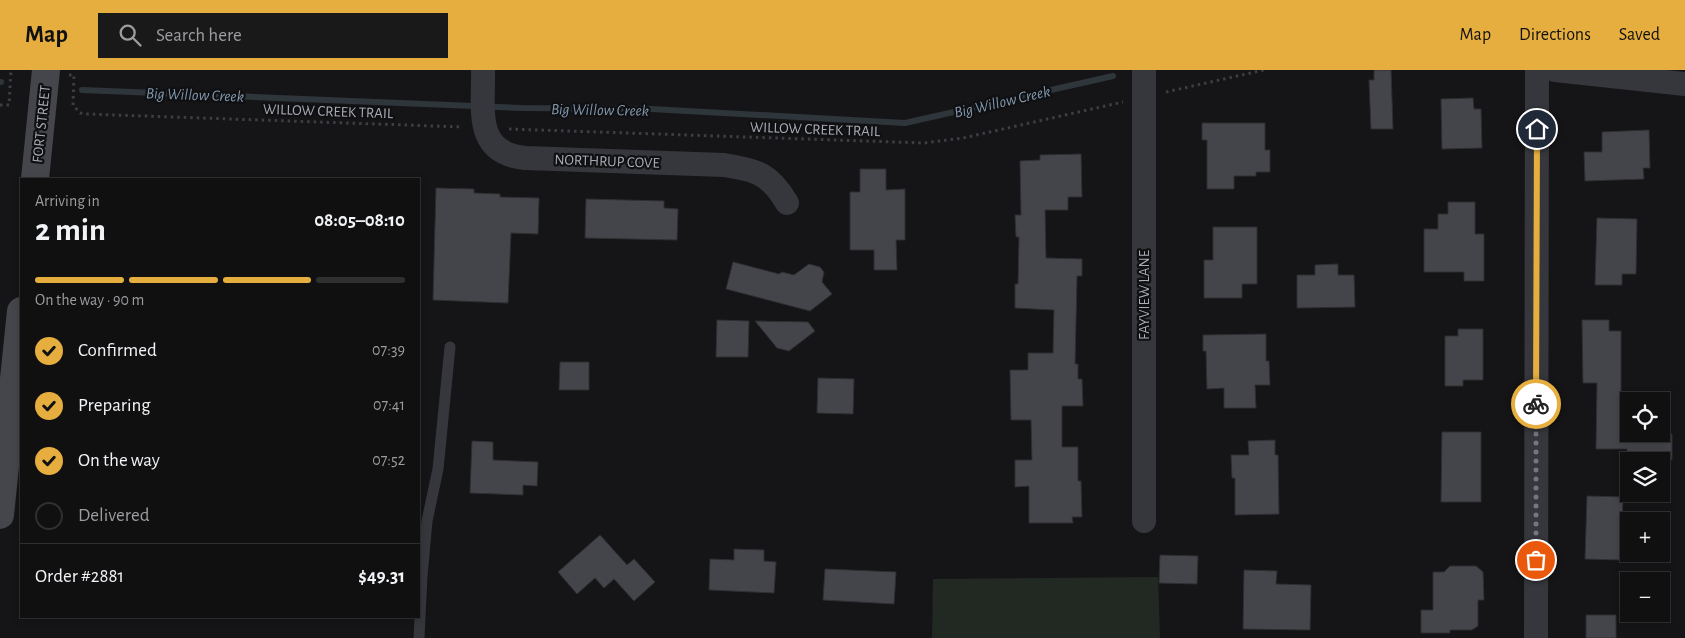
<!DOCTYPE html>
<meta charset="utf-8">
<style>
:root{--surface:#101011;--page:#19191a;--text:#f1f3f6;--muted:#9c9d9f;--line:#303031;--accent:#e6ae3e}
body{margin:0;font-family:"Alegreya Sans",sans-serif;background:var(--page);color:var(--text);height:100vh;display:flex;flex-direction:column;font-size:19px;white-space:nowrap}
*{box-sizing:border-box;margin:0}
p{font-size:16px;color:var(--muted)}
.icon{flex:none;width:28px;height:28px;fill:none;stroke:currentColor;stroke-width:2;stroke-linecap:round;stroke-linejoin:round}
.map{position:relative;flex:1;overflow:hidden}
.details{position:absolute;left:20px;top:108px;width:400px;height:440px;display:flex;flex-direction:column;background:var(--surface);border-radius:0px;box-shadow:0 2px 8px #0003,0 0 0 1px var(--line)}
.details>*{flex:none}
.controls{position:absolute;left:1620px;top:322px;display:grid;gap:10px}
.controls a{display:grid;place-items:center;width:50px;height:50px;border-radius:0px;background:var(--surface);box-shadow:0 2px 8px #0003,0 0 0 1px var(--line);font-size:25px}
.pin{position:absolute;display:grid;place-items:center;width:42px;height:42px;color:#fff;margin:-21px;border:2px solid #fff;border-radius:50%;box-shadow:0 1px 5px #0007}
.courier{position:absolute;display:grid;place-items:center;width:50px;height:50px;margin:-25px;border:4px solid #e6ae3e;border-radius:50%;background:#fff;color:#222;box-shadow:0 1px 6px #0007}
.headline em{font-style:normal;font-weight:700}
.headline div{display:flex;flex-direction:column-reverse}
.headline{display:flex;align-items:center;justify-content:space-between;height:85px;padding:0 15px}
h1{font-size:32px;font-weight:700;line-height:38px}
.bar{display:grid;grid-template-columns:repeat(4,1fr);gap:8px 5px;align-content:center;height:60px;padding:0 15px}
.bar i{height:6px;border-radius:4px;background:var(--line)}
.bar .selected{background:var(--accent)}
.bar p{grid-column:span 4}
.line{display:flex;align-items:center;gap:12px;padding:0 15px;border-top:1px solid var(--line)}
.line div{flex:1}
ol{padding:0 15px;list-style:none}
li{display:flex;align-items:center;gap:15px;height:55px}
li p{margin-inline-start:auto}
li .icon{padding:5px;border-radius:50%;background:var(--accent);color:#111;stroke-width:4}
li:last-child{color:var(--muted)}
li i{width:28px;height:28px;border:2px solid var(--line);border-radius:50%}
header{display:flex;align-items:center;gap:30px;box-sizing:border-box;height:70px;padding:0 25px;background:var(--accent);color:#111}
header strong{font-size:24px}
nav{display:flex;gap:28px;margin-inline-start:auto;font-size:18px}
.search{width:350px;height:45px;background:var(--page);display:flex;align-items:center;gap:12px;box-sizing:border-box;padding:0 18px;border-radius:0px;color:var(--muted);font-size:19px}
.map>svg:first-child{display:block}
.green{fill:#222922}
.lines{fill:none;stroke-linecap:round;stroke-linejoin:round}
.stream{stroke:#2e363c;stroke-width:6}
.building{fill:#44454a;stroke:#2f2f33}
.path{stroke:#3d3e43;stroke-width:3;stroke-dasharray:2.5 4;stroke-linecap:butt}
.lane{stroke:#36373c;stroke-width:11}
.street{stroke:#36373c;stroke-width:24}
.secondary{stroke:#45464b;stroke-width:28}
.done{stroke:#75777e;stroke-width:5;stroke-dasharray:0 9}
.route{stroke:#e6ae3e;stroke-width:6}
.labels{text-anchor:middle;stroke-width:4.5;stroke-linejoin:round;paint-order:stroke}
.street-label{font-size:15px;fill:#a8acb6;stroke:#101012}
.water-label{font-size:16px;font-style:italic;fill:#8199af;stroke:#101012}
</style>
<header>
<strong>Map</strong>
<div class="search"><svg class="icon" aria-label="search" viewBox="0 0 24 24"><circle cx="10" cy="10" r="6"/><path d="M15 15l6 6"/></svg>Search here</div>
<nav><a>Map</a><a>Directions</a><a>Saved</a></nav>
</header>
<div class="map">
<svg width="1685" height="568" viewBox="0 0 1685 568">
<rect width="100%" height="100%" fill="#151517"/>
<path class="green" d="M 1158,507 L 1160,568 L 932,568 L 933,509 Z"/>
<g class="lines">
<path class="stream" d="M 0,12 L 1,12
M 82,20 L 522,38 L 651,39 L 905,53 L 1113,6"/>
</g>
<path class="building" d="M 1374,0 L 1391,0 L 1393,59 L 1371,59 L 1369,10 L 1374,10 Z
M 1473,28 L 1474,39 L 1481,39 L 1482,78 L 1442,79 L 1441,29 Z
M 1202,53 L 1265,53 L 1265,80 L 1270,80 L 1270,102 L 1256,102 L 1256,106 L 1234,106 L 1234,119 L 1207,119 L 1207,70 L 1202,70 Z
M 1649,60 L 1650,98 L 1643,98 L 1644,109 L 1585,111 L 1584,82 L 1602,82 L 1602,62 Z
M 1081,84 L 1082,127 L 1068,127 L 1068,140 L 1045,140 L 1046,188 L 1082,189 L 1082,206 L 1077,206 L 1075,294 L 1078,294 L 1078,309 L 1082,309 L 1083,336 L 1062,336 L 1062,377 L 1078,377 L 1078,411 L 1081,411 L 1082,447 L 1072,447 L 1073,453 L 1029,453 L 1029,416 L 1015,417 L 1015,390 L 1032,390 L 1031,350 L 1011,350 L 1010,300 L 1028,300 L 1028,283 L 1053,283 L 1054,240 L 1015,238 L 1015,214 L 1018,214 L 1019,167 L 1016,167 L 1015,145 L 1021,145 L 1020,91 L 1040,90 L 1040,85 Z
M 860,99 L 886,99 L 886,120 L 905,119 L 905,170 L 896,170 L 897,200 L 874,200 L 874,180 L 850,180 L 850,122 L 860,122 Z
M 436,118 L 474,119 L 474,123 L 500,124 L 500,127 L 539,128 L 538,164 L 511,163 L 508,233 L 433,230 Z
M 586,129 L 664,131 L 664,138 L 678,139 L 677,170 L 585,168 Z
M 1448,132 L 1475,132 L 1475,164 L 1484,164 L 1484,211 L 1464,211 L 1464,202 L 1424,202 L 1424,159 L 1438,159 L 1438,144 L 1448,144 Z
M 1597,148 L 1637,149 L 1636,204 L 1622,204 L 1622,215 L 1595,215 Z
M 1213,157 L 1257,157 L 1257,214 L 1242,214 L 1242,228 L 1204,228 L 1204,190 L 1213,190 Z
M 733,192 L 779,204 L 782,202 L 794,205 L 809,194 L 820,197 L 824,202 L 822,212 L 832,224 L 810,241 L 726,219 Z
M 1338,194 L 1338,205 L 1354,205 L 1355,237 L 1297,238 L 1297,205 L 1315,205 L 1315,195 Z
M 717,250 L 749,251 L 748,287 L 716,287 Z
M 1582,250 L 1609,250 L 1609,261 L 1621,261 L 1621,330 L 1629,330 L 1629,364 L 1672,364 L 1672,390 L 1627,389 L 1627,379 L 1596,379 L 1597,313 L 1583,313 Z
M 755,251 L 808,252 L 815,261 L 789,281 L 777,278 Z
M 1458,259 L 1483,259 L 1483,310 L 1463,310 L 1463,316 L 1445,316 L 1445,266 L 1458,266 Z
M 1266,264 L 1266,291 L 1269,291 L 1270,315 L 1255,315 L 1256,338 L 1224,338 L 1224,318 L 1207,319 L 1206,281 L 1203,281 L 1203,265 Z
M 560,292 L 589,292 L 589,320 L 559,320 Z
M 818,308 L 854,309 L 853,344 L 817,343 Z
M 1442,362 L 1481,362 L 1481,432 L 1441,432 Z
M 1275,370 L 1275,385 L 1278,385 L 1279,444 L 1235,445 L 1235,408 L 1232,408 L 1231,385 L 1249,385 L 1248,371 Z
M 472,371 L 493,372 L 493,390 L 538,392 L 537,416 L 523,415 L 523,425 L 470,423 Z
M 1587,426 L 1623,427 L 1621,490 L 1585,489 Z
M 600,465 L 627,495 L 634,489 L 655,512 L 634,531 L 614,509 L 604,518 L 595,508 L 577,524 L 558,502 Z
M 734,479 L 764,480 L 764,491 L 776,492 L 774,523 L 709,520 L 710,489 L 734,490 Z
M 1160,485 L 1198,486 L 1197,514 L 1159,513 Z
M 1450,496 L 1476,496 L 1483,502 L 1484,530 L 1478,530 L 1478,556 L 1472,560 L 1450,560 L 1450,563 L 1421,563 L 1421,540 L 1433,540 L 1433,502 L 1444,502 Z
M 825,499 L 896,502 L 894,534 L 823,530 Z
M 1244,500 L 1277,501 L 1276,514 L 1311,515 L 1310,560 L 1243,559 Z
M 1586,545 L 1616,545 L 1616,568 L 1586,568 Z"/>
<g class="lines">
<path class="path" d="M 69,5 L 74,5 L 73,35 L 80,43 L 86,44 L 463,57
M 1166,22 L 1264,0
M 0,35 L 9,35 L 11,0
M 509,59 L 924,73 L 963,68 L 1123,32"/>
<path class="lane" d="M 419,568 L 422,506 L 427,451 L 438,399 L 450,277"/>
<path class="street" d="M 483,0 C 484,38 473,83 525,88 L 724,95 C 757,100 770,104 787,133
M 1144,0 L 1144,451
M 1555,0 L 1685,14
M 1536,568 L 1537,0"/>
<path class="secondary" d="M 35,109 L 46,0
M 0,445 L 21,241"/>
</g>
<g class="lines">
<path class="done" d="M 1536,490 L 1536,334"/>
<path class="route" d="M 1536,334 L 1537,59"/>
</g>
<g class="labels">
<g class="street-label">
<text transform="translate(328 41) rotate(2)" y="5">WILLOW CREEK TRAIL</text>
<text transform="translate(41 54) rotate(-84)" y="5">FORT STREET</text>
<text transform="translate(815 59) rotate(2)" y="5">WILLOW CREEK TRAIL</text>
<text transform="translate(607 91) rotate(2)" y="5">NORTHRUP COVE</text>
<text transform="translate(1144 225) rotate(-90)" y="5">FAYVIEW LANE</text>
</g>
<g class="water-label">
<text transform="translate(195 24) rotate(2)" y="6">Big Willow Creek</text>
<text transform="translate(1002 31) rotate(-13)" y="6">Big Willow Creek</text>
<text transform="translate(600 39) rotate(1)" y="6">Big Willow Creek</text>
</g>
</g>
</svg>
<div class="controls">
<a><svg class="icon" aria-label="locate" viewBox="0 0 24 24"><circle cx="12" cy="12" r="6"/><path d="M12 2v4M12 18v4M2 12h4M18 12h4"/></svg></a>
<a><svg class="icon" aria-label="layers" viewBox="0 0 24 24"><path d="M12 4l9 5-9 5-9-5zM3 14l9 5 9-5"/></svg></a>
<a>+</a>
<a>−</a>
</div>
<div class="pin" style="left:1536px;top:490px;background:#ea580c"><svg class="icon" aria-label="bag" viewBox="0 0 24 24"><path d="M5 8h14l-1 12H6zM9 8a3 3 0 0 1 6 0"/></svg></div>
<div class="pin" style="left:1537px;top:59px;background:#1f2937"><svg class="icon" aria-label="home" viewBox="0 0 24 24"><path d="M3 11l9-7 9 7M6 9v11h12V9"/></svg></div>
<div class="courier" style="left:1536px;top:334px"><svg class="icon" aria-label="bike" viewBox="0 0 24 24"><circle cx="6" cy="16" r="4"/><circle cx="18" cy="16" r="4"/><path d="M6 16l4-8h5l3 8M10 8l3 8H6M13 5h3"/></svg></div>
<section class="details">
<div class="headline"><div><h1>2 min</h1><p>Arriving in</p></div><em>08:05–08:10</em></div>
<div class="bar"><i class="selected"></i><i class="selected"></i><i class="selected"></i><i></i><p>On the way · 90 m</p></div>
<ol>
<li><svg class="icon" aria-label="check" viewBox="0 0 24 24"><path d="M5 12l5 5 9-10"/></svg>Confirmed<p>07:39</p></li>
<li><svg class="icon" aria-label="check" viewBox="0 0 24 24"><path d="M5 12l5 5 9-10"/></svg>Preparing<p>07:41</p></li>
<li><svg class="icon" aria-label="check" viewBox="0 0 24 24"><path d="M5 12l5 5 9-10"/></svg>On the way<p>07:52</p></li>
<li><i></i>Delivered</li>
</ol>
<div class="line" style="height:65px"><div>Order #2881</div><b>$49.31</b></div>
</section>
</div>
